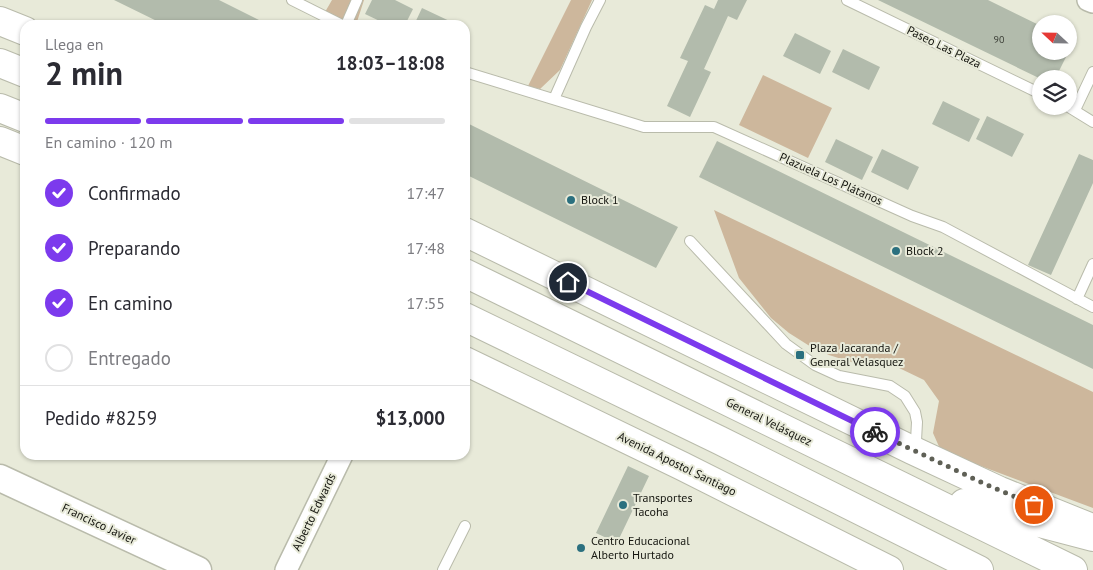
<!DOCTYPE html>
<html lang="es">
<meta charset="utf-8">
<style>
:root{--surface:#fff;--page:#f2f2f3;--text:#2b2b33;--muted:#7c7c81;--line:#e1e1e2;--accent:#7c3aed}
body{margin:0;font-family:"PT Sans",sans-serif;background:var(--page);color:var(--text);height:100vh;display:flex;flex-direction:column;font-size:19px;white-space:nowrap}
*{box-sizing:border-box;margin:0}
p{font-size:16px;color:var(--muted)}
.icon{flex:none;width:28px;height:28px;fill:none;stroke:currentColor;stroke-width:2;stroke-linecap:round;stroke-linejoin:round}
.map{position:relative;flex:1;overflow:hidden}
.drawer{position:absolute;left:20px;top:20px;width:450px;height:440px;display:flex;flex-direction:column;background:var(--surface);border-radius:15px;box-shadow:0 1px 4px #0004}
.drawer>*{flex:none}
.needle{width:32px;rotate:292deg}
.tools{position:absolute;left:1032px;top:15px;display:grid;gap:10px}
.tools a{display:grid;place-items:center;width:45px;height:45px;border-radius:50%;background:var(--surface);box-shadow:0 1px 4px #0004;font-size:25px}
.pin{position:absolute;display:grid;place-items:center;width:42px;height:42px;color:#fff;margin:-21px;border:2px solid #fff;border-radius:50%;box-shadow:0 1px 5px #0007}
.courier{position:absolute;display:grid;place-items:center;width:50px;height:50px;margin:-25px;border:4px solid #7c3aed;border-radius:50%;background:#fff;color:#222;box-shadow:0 1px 6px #0007}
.head em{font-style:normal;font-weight:700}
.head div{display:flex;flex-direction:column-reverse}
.head{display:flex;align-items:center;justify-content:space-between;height:85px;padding:0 25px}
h1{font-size:32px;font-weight:700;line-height:38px}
.bar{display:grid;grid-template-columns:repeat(4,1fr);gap:8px 5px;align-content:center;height:60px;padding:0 25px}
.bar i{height:6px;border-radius:4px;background:var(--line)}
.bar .active{background:var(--accent)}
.bar p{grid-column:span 4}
.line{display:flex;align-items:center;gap:12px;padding:0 25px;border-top:1px solid var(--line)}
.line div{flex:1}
ol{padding:0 25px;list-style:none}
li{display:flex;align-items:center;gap:15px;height:55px}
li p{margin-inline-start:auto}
li .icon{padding:5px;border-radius:50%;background:var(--accent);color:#fff;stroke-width:4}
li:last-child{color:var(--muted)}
li i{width:28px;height:28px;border:2px solid var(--line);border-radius:50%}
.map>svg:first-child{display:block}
.green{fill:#cdb79c}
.building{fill:#b2bbac}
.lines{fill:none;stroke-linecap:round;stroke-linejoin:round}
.service-casing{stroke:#b9bbab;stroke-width:12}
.minor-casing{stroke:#b9bbab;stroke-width:24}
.tertiary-casing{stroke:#b9bbab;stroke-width:29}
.secondary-casing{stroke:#b9bbab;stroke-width:30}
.motorway-casing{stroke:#b9bbab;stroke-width:30}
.service{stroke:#fff;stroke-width:10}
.minor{stroke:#fff;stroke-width:21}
.tertiary{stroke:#fff;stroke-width:26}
.secondary{stroke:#fff;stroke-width:28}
.motorway{stroke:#fff;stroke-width:28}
.done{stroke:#5f6056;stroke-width:5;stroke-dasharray:0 9}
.route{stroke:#7c3aed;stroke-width:6}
.poi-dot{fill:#2b707f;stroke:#e8ead9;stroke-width:2}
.labels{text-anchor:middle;stroke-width:4;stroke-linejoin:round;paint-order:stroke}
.number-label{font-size:10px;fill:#3c3f37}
.street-label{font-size:12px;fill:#151610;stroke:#e8ead9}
.poi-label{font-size:12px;fill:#151610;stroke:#e8ead9;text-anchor:start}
</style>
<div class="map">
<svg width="1093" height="570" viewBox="0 0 1093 570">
<rect width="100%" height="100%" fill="#e8ead9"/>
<path class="green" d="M 332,0 L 364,0 L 356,25 L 325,12 Z
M 571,0 L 592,0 L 560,70 L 540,89 L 528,86 Z
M 763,75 L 832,108 L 808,158 L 739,125 Z
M 714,210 L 1093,392 L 1093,508 L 941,451 L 933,433 L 939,401 L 924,380 L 897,367 L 874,366 L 851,362 L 829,355 L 808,345 L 789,333 L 771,318 L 739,278 Z"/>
<path class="building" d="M 114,0 L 219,0 L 269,25 L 165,25 Z
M 372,0 L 395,0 L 413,9 L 405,25 L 388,25 L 365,14 Z
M 718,0 L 747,0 L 737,20 L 728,16 L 704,69 L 711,72 L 690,117 L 667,106 L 688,61 L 680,58 L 705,5 L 714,9 Z
M 878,0 L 988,0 L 1041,26 L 1041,51 L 1069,51 L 1055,79 L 1041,79 Z
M 422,8 L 458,25 L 414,25 Z
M 795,33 L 831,51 L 820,74 L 783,56 Z
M 843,49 L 880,67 L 869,90 L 832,72 Z
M 943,101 L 980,119 L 969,142 L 932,124 Z
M 987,116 L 1024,134 L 1012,157 L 976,139 Z
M 465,122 L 678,227 L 656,268 L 465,174 Z
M 836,139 L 873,157 L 862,180 L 825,162 Z
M 717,141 L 1093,325 L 1093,369 L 699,177 Z
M 882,149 L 919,167 L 908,190 L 871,172 Z
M 1079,154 L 1093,160 L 1093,183 L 1051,275 L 1028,265 Z
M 628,466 L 649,476 L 617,543 L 596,533 Z"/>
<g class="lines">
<defs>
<path id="service" d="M 292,0 L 342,25
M 847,0 L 1041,94
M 346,25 L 357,0
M 465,72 L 644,127 L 714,127 L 912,216 L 943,227 L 1093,307
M 554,99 L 586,27 L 600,0
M 1067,106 L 1093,122
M 1075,110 L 1093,72
M 690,241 L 786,344 L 815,365 L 839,376 L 890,386 L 905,396 L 915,412 L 917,422 L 916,441 L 913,449
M 1077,299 L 1093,264
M 443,570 L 465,526"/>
<path id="minor" d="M 1088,0 L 1093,2
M 286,570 L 342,455"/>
<path id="tertiary" d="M 0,478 L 198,570"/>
<path id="secondary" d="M 0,21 L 25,31
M 0,141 L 25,151
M 465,232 L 912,450 L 1000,491 L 1087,526
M 465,361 L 682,466 L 889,570"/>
<path id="motorway" d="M 0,63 L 25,73
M 0,108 L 25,118
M 465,273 L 1073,570
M 465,317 L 719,440 L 979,570
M 964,503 L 1093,537"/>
</defs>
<use href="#service" class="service-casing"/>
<use href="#minor" class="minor-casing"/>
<use href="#tertiary" class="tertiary-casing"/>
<use href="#secondary" class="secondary-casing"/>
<use href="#motorway" class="motorway-casing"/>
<use href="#service" class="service"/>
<use href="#minor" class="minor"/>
<use href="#tertiary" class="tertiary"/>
<use href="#secondary" class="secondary"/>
<use href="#motorway" class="motorway"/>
</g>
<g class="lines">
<path class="done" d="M 875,432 L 985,484 L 1034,505"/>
<path class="route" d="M 568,282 L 875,432"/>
</g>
<g class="poi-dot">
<circle cx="571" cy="200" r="5"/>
<circle cx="896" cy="251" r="5"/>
<rect x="795" y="350" width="10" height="10" rx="2.5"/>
<circle cx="623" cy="505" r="5"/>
<circle cx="581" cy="548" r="5"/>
</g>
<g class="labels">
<g class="number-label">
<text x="999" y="43">90</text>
</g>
<g class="street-label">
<text transform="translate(944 47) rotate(26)" y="4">Paseo Las Plaza</text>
<text transform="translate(831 179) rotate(24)" y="4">Plazuela Los Plátanos</text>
<text transform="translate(769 422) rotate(26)" y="4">General Velásquez</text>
<text transform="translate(677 464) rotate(26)" y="4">Avenida Apostol Santiago</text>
<text transform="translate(314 512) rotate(-64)" y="4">Alberto Edwards</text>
<text transform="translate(99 524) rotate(25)" y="4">Francisco Javier</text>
</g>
<g class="poi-label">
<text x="581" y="204">Block 1</text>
<text x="906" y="255">Block 2</text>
<text x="810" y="352">Plaza Jacaranda /<tspan x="810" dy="14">General Velasquez</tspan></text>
<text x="633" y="502">Transportes<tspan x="633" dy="14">Tacoha</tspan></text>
<text x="591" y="545">Centro Educacional<tspan x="591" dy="14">Alberto Hurtado</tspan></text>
</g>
</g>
</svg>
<div class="tools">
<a><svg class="needle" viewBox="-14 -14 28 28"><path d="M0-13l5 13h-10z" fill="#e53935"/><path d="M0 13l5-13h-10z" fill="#7c7c81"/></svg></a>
<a><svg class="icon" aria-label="layers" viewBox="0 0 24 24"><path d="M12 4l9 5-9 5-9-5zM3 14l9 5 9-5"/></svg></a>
</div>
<div class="pin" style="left:1034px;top:505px;background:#ea580c"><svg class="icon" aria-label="bag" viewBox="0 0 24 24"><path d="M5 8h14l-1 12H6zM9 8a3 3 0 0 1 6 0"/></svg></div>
<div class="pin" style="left:568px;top:282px;background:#1f2937"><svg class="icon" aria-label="home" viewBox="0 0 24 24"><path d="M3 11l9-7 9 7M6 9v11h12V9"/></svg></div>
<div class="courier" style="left:875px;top:432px"><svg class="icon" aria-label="bike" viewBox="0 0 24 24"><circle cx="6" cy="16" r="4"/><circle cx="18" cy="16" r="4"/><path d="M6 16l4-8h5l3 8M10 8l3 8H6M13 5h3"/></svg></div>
<section class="drawer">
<div class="head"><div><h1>2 min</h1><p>Llega en</p></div><em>18:03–18:08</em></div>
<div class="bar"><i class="active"></i><i class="active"></i><i class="active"></i><i></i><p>En camino · 120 m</p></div>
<ol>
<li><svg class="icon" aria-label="check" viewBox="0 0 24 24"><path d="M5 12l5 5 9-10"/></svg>Confirmado<p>17:47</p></li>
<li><svg class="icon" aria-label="check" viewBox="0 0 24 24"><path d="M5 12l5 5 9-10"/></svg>Preparando<p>17:48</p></li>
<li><svg class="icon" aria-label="check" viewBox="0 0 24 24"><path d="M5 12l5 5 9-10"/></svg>En camino<p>17:55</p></li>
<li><i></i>Entregado</li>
</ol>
<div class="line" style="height:65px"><div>Pedido #8259</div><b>$13,000</b></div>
</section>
</div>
